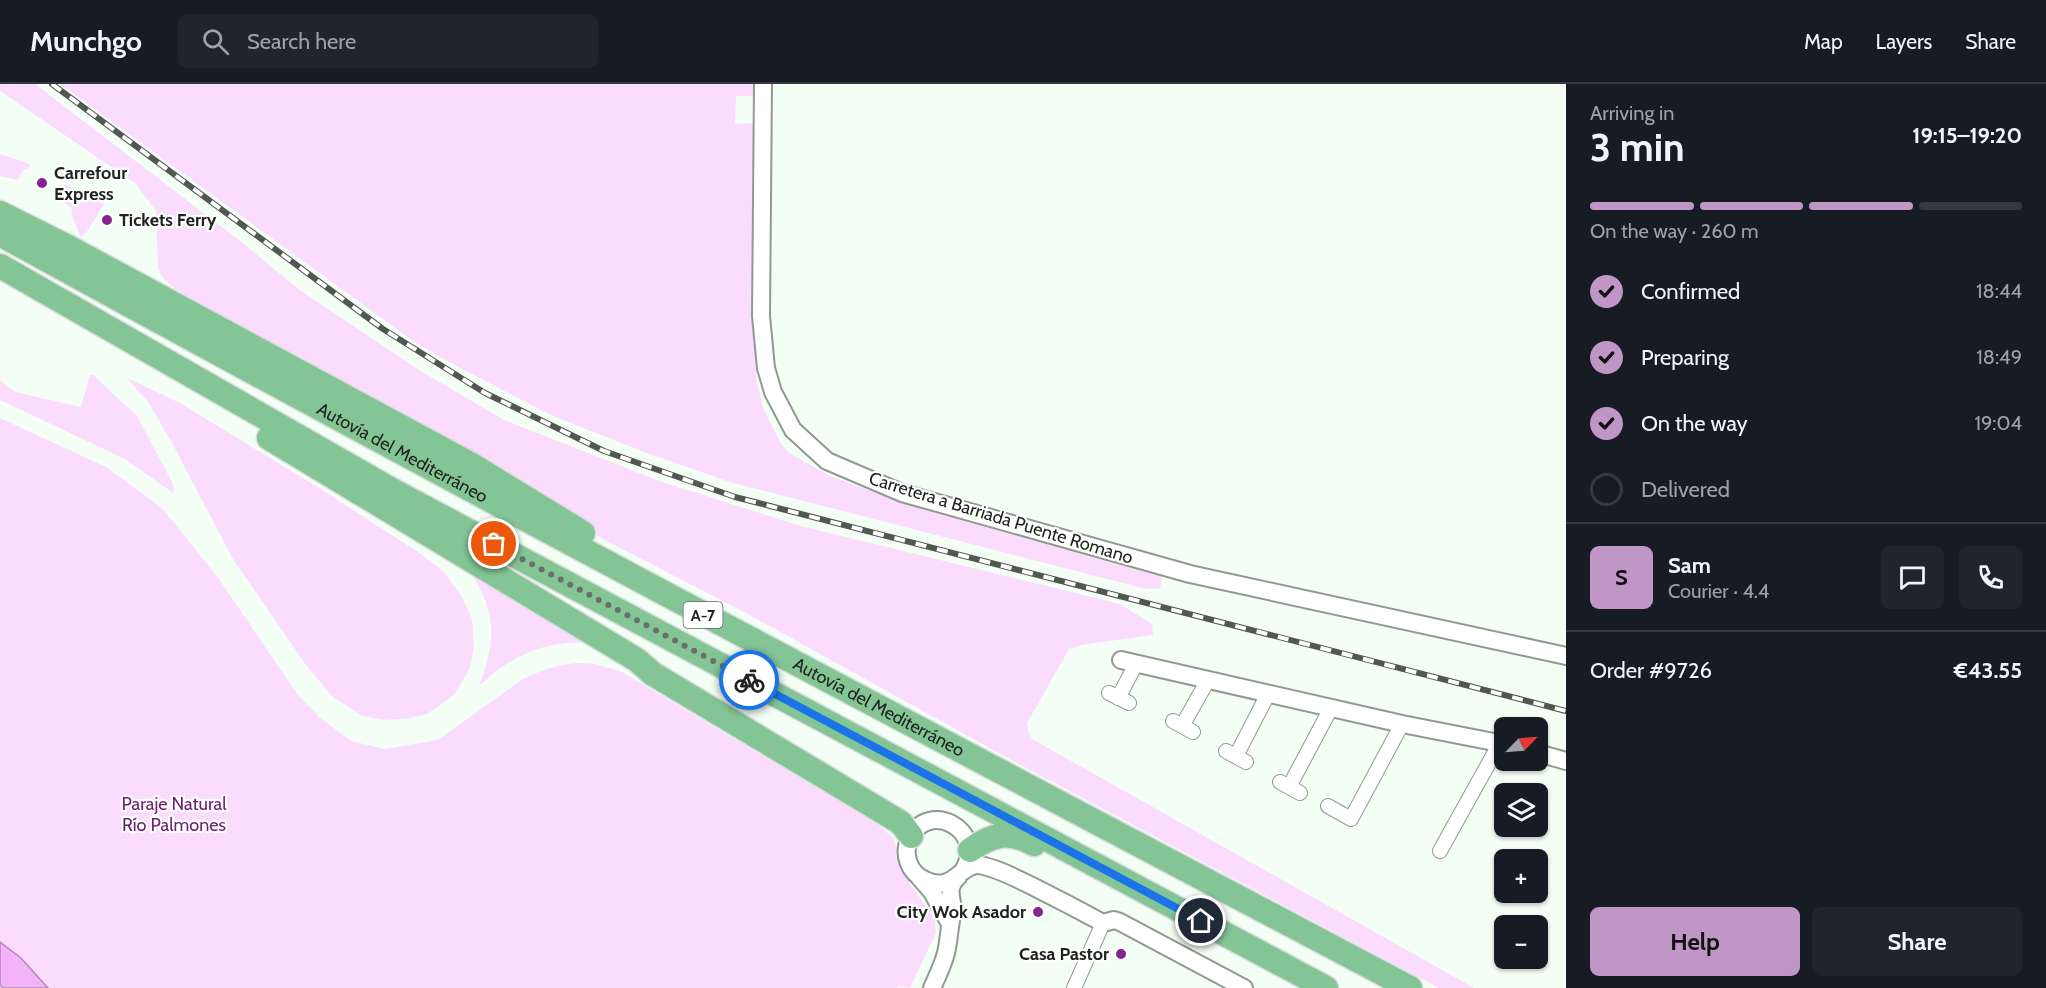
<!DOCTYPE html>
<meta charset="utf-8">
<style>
:root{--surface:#171b24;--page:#20242c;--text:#f1f3f6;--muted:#9ea1a6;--line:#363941;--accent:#c096c7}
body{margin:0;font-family:Cabin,sans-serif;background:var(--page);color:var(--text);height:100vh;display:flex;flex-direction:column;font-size:22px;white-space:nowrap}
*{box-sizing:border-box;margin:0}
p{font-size:20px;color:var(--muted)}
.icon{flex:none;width:33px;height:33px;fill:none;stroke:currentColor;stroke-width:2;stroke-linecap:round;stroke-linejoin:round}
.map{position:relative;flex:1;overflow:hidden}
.details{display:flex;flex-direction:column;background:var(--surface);width:480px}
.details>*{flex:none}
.needle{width:39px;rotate:65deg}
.tools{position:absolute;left:1494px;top:633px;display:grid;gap:12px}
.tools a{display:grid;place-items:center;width:54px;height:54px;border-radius:9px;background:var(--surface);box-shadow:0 2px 4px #0004;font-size:30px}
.pin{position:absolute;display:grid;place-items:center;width:51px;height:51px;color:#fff;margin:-26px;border:3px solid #fff;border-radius:50%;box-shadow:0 2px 6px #0007}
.courier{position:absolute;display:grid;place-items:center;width:60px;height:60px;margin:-30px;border:4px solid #1a73e8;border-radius:50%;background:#fff;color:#222;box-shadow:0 2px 8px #0007}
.summary em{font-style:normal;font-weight:800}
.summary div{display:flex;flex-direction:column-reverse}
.summary{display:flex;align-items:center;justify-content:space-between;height:102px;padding:0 24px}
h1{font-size:39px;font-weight:800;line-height:45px}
.bar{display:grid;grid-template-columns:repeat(4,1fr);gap:9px 6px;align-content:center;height:72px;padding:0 24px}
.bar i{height:8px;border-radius:4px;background:var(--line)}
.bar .active{background:var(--accent)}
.bar p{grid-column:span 4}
.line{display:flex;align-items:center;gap:15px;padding:0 24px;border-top:2px solid var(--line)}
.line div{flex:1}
.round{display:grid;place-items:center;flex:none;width:63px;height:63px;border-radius:9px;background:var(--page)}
ol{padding:0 24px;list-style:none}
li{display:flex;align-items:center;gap:18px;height:66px}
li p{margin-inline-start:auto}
li .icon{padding:6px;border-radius:50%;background:var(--accent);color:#111;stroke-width:4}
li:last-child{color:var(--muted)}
li i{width:33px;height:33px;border:3px solid var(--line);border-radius:50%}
.cta{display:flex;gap:12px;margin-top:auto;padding:12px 24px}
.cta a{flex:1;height:69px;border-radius:9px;background:var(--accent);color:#111;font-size:24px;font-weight:800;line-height:69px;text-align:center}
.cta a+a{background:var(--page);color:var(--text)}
header{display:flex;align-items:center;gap:36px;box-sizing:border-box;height:84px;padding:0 30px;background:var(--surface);border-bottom:2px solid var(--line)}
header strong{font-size:28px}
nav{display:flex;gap:33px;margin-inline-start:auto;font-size:21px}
.search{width:420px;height:54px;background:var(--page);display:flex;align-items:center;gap:15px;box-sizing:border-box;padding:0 21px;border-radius:9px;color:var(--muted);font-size:22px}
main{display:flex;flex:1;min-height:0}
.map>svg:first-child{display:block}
.green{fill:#fcdcfe}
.water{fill:#f2b3f8;stroke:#b388b7;stroke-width:1.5}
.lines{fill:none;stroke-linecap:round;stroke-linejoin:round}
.minor-casing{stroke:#909a92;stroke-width:16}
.tertiary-casing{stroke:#909a92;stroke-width:20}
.motorway-casing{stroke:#dbdcdb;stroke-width:27}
.minor{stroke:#fff;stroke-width:14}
.tertiary{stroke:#fff;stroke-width:16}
.motorway{stroke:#84c596;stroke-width:24}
.rail-casing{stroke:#515752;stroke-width:6}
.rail{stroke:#fff;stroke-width:4;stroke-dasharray:11;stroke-linecap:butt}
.done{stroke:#69706b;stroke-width:6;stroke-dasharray:0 10.8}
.route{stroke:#1a73e8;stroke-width:8}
.poi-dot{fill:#85248e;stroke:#fff;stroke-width:2}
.labels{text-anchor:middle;stroke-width:4.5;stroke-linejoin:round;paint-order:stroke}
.shield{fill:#fff;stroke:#626563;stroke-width:1.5}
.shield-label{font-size:16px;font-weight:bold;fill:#1f2320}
.poi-label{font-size:18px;font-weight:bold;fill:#1f2320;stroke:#fff;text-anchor:start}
.street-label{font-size:18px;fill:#1f2320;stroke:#fff}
.park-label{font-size:18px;fill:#6c2373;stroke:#fff}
</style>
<header>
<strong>Munchgo</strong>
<div class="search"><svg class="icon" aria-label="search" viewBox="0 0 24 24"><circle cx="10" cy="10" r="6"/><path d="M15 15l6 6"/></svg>Search here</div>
<nav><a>Map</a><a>Layers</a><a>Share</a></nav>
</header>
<main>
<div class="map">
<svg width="1566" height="904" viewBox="0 0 1566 904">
<rect width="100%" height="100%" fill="#f3fef5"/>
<path class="green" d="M 0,0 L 35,0 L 240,157 L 301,207 L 419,286 L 504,336 L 662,398 L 801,442 L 1120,520 L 1152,540 L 1153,551 L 1081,561 L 1069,565 L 1027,639 L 1028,647 L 1032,655 L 1474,904 L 1439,904 L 1013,677 L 746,529 L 601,454 L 557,425 L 277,267 L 174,204 L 163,194 L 158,184 L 156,127 L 135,99 L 0,7 Z
M 60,0 L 756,0 L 756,12 L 736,12 L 735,40 L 756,39 L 758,273 L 756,294 L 763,324 L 780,358 L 789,369 L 828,391 L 902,419 L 1133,485 L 1157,490 L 1162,493 L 1160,505 L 1146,505 L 730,398 L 644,368 L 553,332 L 458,283 L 413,257 Z
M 0,70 L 30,80 L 27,86 L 24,85 L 18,96 L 0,92 Z
M 65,100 L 104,120 L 89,145 L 81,154 L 71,129 L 73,125 L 57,114 Z
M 90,291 L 93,291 L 137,332 L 172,398 L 174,404 L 173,409 L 125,375 L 0,316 L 0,296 L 15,308 L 81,323 Z
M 127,294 L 180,319 L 319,404 L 421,470 L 444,488 L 462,513 L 472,535 L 474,562 L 470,584 L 454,611 L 427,630 L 410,634 L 385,636 L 363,632 L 333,613 L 306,581 L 233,475 L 172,359 L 149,319 Z
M 0,334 L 106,383 L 163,425 L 219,495 L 297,610 L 319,633 L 351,657 L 384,665 L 438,656 L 523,595 C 543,585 571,576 594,580 C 603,582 613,585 622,588 L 877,740 L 893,754 L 911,802 L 935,834 L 936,849 L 910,904 L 898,902 L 897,904 L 0,904 Z
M 467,483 L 591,558 C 544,557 513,570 479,602 C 497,555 497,526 467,483 Z"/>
<path class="water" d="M 0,858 L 21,874 L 48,904 L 3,904 L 0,901 Z"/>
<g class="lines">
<defs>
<path id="minor" d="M 1109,609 L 1129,619
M 1118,614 L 1136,580
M 1173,637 L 1193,648
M 1182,642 L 1208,596
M 1226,667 L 1246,678
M 1236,672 L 1268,610
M 1280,698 L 1300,709
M 1289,703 L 1331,624
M 1328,722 L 1351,735 L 1402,640
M 1440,767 L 1500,659
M 1074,904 L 1103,839"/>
<path id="tertiary" d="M 763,0 L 761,232 L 766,284 L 773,308 L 793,346 L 827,377 L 902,409 L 1190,490 L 1566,572
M 1121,576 L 1402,640 L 1504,660
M 1538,669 L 1566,677
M 963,787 C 988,746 928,715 910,754 C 902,770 909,789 925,796 C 954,810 960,779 979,781 C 997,784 1013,793 1030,801 C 1054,813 1079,826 1103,839 L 1114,836 L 1120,838 L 1244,904
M 919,793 L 932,808 L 949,838
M 932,904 C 937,893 943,881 946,869 C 949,857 949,844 952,832 C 956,818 943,805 958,793"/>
<g id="motorway">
<path d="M 0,129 L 68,163 L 472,381 L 583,449"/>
<path id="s1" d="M 0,150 C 467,407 939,655 1410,904"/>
<path d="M 0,182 L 390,405 L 1326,904"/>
<path d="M 269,354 L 637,576 L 653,590 L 893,734 L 901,739 L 911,752"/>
<path d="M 970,766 C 993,750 1008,746 1034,760"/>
</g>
</defs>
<use href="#minor" class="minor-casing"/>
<use href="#tertiary" class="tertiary-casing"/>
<use href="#motorway" class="motorway-casing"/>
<use href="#minor" class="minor"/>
<use href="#tertiary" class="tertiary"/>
<use href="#motorway" class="motorway"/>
<defs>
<path id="rail" d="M 52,0 L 383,245 L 485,309 L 604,367 L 735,413 L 1566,627"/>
</defs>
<use href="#rail" class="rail-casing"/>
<use href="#rail" class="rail"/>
</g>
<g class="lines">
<path class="done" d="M 494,460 L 749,596"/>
<path class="route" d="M 749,596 L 1201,837"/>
</g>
<g class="poi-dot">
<circle cx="42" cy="99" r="6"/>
<circle cx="107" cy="136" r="6"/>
<circle cx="1038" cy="828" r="6"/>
<circle cx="1121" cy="870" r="6"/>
</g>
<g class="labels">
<rect class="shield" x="683.5" y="518" width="39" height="26" rx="4.5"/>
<g class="shield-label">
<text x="703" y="537">A-7</text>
</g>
<g class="poi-label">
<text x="54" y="95">Carrefour<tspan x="54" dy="21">Express</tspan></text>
<text x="119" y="142">Tickets Ferry</text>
<text x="1026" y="834" text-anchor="end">City Wok Asador</text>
<text x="1109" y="876" text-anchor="end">Casa Pastor</text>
</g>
<g class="street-label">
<text dy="6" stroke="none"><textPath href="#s1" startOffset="458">Autovía del Mediterráneo</textPath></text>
<text transform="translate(1001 434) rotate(17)" y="6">Carretera a Barriada Puente Romano</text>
<text dy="6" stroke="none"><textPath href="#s1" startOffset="998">Autovía del Mediterráneo</textPath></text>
</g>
<g class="park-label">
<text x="174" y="726">Paraje Natural<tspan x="174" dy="21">Río Palmones</tspan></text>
</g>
</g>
</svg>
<div class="tools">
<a><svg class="needle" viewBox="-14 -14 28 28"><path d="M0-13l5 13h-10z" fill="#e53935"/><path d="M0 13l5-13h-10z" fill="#9ea1a6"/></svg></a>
<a><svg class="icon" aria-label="layers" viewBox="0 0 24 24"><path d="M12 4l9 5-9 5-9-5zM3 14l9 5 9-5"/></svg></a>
<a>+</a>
<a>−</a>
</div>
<div class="pin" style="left:494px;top:460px;background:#ea580c"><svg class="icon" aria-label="bag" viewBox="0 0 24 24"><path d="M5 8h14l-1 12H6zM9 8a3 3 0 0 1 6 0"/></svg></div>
<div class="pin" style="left:1201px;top:837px;background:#1f2937"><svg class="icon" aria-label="home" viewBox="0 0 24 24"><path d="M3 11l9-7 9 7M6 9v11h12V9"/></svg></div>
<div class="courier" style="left:749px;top:596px"><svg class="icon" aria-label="bike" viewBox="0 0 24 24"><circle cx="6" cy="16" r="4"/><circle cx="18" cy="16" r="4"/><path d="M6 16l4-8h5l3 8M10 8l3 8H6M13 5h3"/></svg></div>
</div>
<section class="details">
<div class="summary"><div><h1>3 min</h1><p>Arriving in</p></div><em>19:15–19:20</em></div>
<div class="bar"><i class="active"></i><i class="active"></i><i class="active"></i><i></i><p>On the way · 260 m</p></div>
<ol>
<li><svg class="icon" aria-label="check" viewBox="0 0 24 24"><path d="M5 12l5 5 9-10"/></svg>Confirmed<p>18:44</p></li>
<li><svg class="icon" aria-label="check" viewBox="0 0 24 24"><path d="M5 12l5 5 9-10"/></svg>Preparing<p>18:49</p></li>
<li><svg class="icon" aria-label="check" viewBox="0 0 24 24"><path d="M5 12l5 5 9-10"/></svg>On the way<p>19:04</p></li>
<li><i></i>Delivered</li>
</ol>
<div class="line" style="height:108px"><b class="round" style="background:var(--accent);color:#111">S</b><div><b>Sam</b><p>Courier · 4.4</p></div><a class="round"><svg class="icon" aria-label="chat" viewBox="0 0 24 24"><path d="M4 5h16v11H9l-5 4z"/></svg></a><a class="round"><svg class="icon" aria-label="phone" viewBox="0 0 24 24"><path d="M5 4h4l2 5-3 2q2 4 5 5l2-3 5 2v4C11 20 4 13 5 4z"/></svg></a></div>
<div class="line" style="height:78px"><div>Order #9726</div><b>€43.55</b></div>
<div class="cta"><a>Help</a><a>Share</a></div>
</section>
</main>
